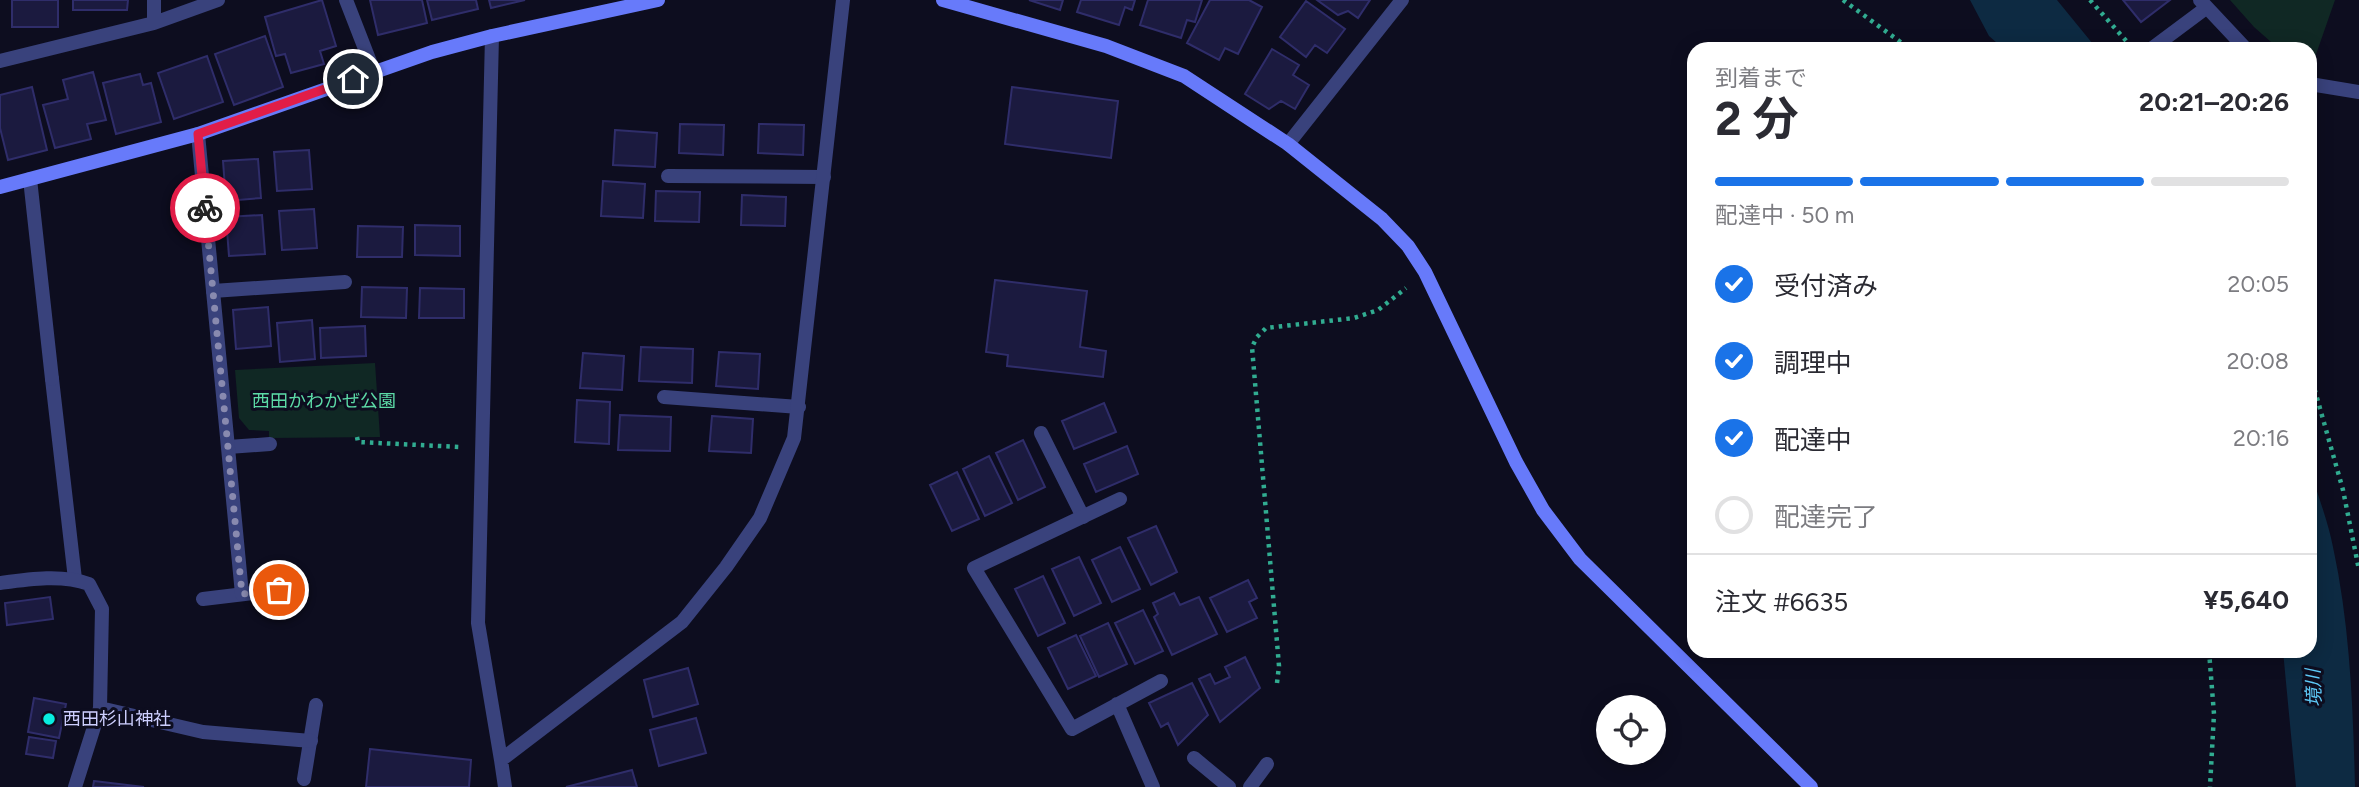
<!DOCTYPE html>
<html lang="ja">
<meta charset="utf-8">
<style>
:root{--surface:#fff;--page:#f2f2f3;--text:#2b2b33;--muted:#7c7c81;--line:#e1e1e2;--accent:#1a73e8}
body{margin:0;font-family:Figtree,"Noto Sans JP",sans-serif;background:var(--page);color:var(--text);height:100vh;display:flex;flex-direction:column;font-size:26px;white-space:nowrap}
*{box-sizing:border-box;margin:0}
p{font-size:23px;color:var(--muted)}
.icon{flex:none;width:38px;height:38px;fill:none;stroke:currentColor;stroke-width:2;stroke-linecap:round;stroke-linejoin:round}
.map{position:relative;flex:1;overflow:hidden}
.panel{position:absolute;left:1687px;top:42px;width:630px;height:616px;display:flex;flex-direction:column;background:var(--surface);border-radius:21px;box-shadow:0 4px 18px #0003}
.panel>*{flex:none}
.fabs{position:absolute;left:1596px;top:695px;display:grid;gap:14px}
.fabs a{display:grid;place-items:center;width:70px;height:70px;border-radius:50%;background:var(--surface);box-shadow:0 4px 18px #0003;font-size:35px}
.pin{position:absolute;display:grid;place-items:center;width:60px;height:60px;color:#fff;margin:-30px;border:4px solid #fff;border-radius:50%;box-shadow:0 2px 7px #0007}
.courier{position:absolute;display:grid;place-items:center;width:70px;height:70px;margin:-35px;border:5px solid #e11d48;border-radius:50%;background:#fff;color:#222;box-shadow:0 2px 9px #0007}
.head em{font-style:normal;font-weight:700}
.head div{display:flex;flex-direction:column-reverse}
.head{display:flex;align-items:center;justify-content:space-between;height:119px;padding:0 28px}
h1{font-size:46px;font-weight:700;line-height:52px}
.bar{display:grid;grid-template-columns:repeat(4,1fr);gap:10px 7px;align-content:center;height:84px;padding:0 28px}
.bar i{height:9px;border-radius:5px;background:var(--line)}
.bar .on{background:var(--accent)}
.bar p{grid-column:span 4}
.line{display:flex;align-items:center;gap:18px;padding:0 28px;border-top:2px solid var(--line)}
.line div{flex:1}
ol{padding:0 28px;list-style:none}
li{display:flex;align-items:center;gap:21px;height:77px}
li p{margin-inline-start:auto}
li .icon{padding:7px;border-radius:50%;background:var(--accent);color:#fff;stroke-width:4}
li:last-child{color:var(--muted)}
li i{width:38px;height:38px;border:4px solid var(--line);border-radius:50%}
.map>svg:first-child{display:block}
.green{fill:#102824}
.water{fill:#0d2a42}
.building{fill:#1b1a3f;stroke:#2f2d6a;stroke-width:2}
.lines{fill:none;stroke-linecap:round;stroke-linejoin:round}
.path{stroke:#31ac91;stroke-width:4.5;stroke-dasharray:3.5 5;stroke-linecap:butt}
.lane{stroke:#39427c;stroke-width:14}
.street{stroke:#39427c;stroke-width:14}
.secondary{stroke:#677afa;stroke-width:14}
.done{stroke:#898aaf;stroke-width:7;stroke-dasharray:0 12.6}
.route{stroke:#e11d48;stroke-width:9}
.poi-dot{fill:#08ede0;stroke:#0d0d1f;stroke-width:2.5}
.labels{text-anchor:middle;stroke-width:6;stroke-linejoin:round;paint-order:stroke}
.park-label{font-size:18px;fill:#5cdaa6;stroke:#0d0d1f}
.poi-label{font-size:18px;fill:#cccefd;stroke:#0d0d1f;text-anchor:start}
.water-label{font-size:19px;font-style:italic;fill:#5ecaf9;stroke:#0d0d1f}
</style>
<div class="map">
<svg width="2359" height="787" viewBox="0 0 2359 787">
<rect width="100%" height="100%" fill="#0d0d1f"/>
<path class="green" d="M 2230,0 L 2335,0 L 2313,63 L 2310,62 L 2310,49 L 2279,49 L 2254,27 Z
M 375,363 L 380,437 L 269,438 L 269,431 L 249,430 L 239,418 L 235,370 Z"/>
<path class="water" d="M 1970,0 L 2057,0 L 2097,49 L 2004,49 L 1989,36 Z
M 2310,470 C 2318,496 2328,521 2333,547 C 2350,626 2353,706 2355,787 L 2296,787 L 2283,651 L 2310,651 Z"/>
<path class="building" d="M 12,0 L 58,0 L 58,27 L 12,27 Z
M 73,0 L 128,0 L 127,10 L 73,10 Z
M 322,0 L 336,46 L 320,51 L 324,64 L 291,73 L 285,54 L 276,56 L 265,17 Z
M 370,0 L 422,0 L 427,23 L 378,35 Z
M 427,0 L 476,0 L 478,9 L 432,20 Z
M 489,0 L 525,0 L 491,8 Z
M 1029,0 L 1063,0 L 1060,10 Z
M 1081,0 L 1135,0 L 1132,10 L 1125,7 L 1119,25 L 1077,12 Z
M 1148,0 L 1202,0 L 1195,22 L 1187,20 L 1181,38 L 1140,25 Z
M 1210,0 L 1249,0 L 1262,7 L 1238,54 L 1225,48 L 1219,60 L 1187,43 Z
M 1317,0 L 1370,0 L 1358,18 L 1348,11 L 1338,15 Z
M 2123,0 L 2170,0 L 2141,22 Z
M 1306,1 L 1345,29 L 1327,53 L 1315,45 L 1306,57 L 1280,37 Z
M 265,36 L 283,87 L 234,105 L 215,54 Z
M 1272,49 L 1299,65 L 1293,75 L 1309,85 L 1295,109 L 1281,101 L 1269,109 L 1245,94 Z
M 207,56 L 223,102 L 174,119 L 158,73 Z
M 93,72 L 106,120 L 87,124 L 91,139 L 55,148 L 43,105 L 68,99 L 63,80 Z
M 140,74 L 143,85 L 151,83 L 161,122 L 116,134 L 103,83 Z
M 32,87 L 47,150 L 8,160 L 0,128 L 0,95 Z
M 1012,87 L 1118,101 L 1111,158 L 1005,144 Z
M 680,124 L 724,125 L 723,155 L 679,153 Z
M 759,124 L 804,125 L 803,155 L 758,153 Z
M 615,130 L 657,133 L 655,167 L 613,165 Z
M 309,150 L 312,189 L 277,191 L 274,152 Z
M 258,159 L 261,198 L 226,201 L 223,161 Z
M 603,181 L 645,184 L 643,218 L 601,216 Z
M 656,191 L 700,192 L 699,222 L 655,221 Z
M 742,195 L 786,197 L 785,226 L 741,225 Z
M 314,209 L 317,248 L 282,250 L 279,211 Z
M 262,215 L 265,254 L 229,256 L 226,217 Z
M 415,225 L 460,226 L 460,256 L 415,255 Z
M 358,226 L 403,227 L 402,257 L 357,257 Z
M 995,280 L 1087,291 L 1080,347 L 1106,351 L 1103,377 L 1007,366 L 1008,355 L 986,352 Z
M 362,287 L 407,288 L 406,318 L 361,317 Z
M 420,288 L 464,289 L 464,318 L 419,318 Z
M 268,307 L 271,346 L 236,349 L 233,310 Z
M 312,320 L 315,359 L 280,362 L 277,323 Z
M 365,326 L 366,356 L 321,358 L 320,328 Z
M 641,347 L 693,349 L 692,383 L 639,381 Z
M 719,352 L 760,354 L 758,389 L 716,386 Z
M 583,353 L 624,356 L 622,390 L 580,388 Z
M 577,400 L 610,402 L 609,444 L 575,442 Z
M 1104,403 L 1116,432 L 1074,449 L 1062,421 Z
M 620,415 L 671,417 L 670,451 L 618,450 Z
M 712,416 L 753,419 L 751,453 L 709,451 Z
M 1023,440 L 1045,487 L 1018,500 L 996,453 Z
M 1127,446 L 1138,474 L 1096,492 L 1084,464 Z
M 989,456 L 1012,503 L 985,516 L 963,469 Z
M 957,472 L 979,519 L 952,531 L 930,485 Z
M 1156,526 L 1177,572 L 1151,585 L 1128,538 Z
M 1120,547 L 1140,589 L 1112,602 L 1092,560 Z
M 1079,557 L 1101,603 L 1074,616 L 1052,569 Z
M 1043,576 L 1065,623 L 1038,636 L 1015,589 Z
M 1248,580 L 1257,598 L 1249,602 L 1257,618 L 1227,632 L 1210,598 Z
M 1174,593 L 1180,605 L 1199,597 L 1217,634 L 1172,655 L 1154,617 L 1158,614 L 1153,603 Z
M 50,597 L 53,619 L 7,625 L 5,603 Z
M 1143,610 L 1163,651 L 1135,664 L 1115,623 Z
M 1108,623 L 1127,664 L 1099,677 L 1080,636 Z
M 1076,635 L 1096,676 L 1068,689 L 1048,648 Z
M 1245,657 L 1260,688 L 1220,722 L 1199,679 L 1210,674 L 1215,684 L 1230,677 L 1225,667 Z
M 688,668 L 698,704 L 653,717 L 644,680 Z
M 1192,683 L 1208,715 L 1178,745 L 1168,723 L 1161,727 L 1149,703 Z
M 34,698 L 66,704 L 59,738 L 28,732 Z
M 696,718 L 706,753 L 659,766 L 650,730 Z
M 29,737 L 56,741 L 53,758 L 26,754 Z
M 370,749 L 471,760 L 469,787 L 366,787 Z
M 632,770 L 637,787 L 566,787 Z
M 94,781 L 144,787 L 93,787 Z"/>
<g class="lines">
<path class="path" d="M 1843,0 L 1910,49
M 2090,0 L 2128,43
M 2310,373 L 2343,490 L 2359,570
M 357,437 L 358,442 L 460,447
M 2209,651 L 2214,714 L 2210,787
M 1277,683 L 1279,666 L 1252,347 L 1257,337 L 1266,328 L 1354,318 L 1378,310 L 1406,288"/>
<path class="lane" d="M 668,176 L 824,177
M 213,291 L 345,282
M 52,379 L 75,579
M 664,397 L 799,407
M 1041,433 L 1083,517
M 228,447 L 270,444
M 203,599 L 295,588
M 304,779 L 316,705"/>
<path class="street" d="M 154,0 L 154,23
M 346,0 L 374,72
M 2200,0 L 2246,49
M 492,36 L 478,623 L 501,760
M 2151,49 L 2206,8
M 0,61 L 154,23 L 218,0
M 2310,84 L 2359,92
M 198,134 L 242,594
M 1288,144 L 1402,0
M 30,179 L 52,379
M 1120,499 L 974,568 L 1072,729 L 1161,681
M 0,583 C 29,579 62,574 89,584 L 102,609 L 100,708 L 75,787
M 1117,704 L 1153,787
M 100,708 L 203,732 L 311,741
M 1194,758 L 1229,787
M 505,787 L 501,760 L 682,622 L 726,567 L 760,518 L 794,438 L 843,0
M 1250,787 L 1267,764"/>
<path class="secondary" d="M 943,0 L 1106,46 L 1184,76 L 1288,144 L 1382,219 L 1408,246 L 1425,272 L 1516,462 L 1543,510 L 1580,559 L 1811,787
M 0,187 L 198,134 L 432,52 L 492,36 L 658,0"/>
</g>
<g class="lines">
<path class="done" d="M 205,208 L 242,594 L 279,590"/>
<path class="route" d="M 205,208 L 198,134 L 353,79"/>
</g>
<circle class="poi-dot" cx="49" cy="719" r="7"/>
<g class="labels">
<g class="park-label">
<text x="324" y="407">西田かわかぜ公園</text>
</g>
<g class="poi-label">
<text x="63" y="725">西田杉山神社</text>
</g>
<g class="water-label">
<text transform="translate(2313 688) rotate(-92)" y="7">境川</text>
</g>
</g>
</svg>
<div class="fabs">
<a><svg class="icon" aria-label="locate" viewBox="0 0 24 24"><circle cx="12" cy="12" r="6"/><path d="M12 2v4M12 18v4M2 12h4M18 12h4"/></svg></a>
</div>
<div class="pin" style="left:279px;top:590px;background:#ea580c"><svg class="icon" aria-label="bag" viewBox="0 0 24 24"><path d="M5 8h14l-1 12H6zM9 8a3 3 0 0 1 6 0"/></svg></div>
<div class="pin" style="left:353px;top:79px;background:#1f2937"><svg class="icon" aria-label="home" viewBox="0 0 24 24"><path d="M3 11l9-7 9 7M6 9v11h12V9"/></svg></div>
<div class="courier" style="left:205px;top:208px"><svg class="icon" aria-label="bike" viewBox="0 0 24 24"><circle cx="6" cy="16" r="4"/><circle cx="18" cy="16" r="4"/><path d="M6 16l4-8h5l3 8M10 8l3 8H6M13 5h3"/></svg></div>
<section class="panel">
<div class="head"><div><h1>2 分</h1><p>到着まで</p></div><em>20:21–20:26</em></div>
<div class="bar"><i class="on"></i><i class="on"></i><i class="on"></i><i></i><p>配達中 · 50 m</p></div>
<ol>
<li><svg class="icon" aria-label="check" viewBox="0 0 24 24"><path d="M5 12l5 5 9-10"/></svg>受付済み<p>20:05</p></li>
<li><svg class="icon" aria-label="check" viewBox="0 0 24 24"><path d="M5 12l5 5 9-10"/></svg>調理中<p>20:08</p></li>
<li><svg class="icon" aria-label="check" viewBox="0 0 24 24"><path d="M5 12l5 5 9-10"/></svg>配達中<p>20:16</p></li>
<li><i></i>配達完了</li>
</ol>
<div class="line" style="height:91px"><div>注文 #6635</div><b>¥5,640</b></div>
</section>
</div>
